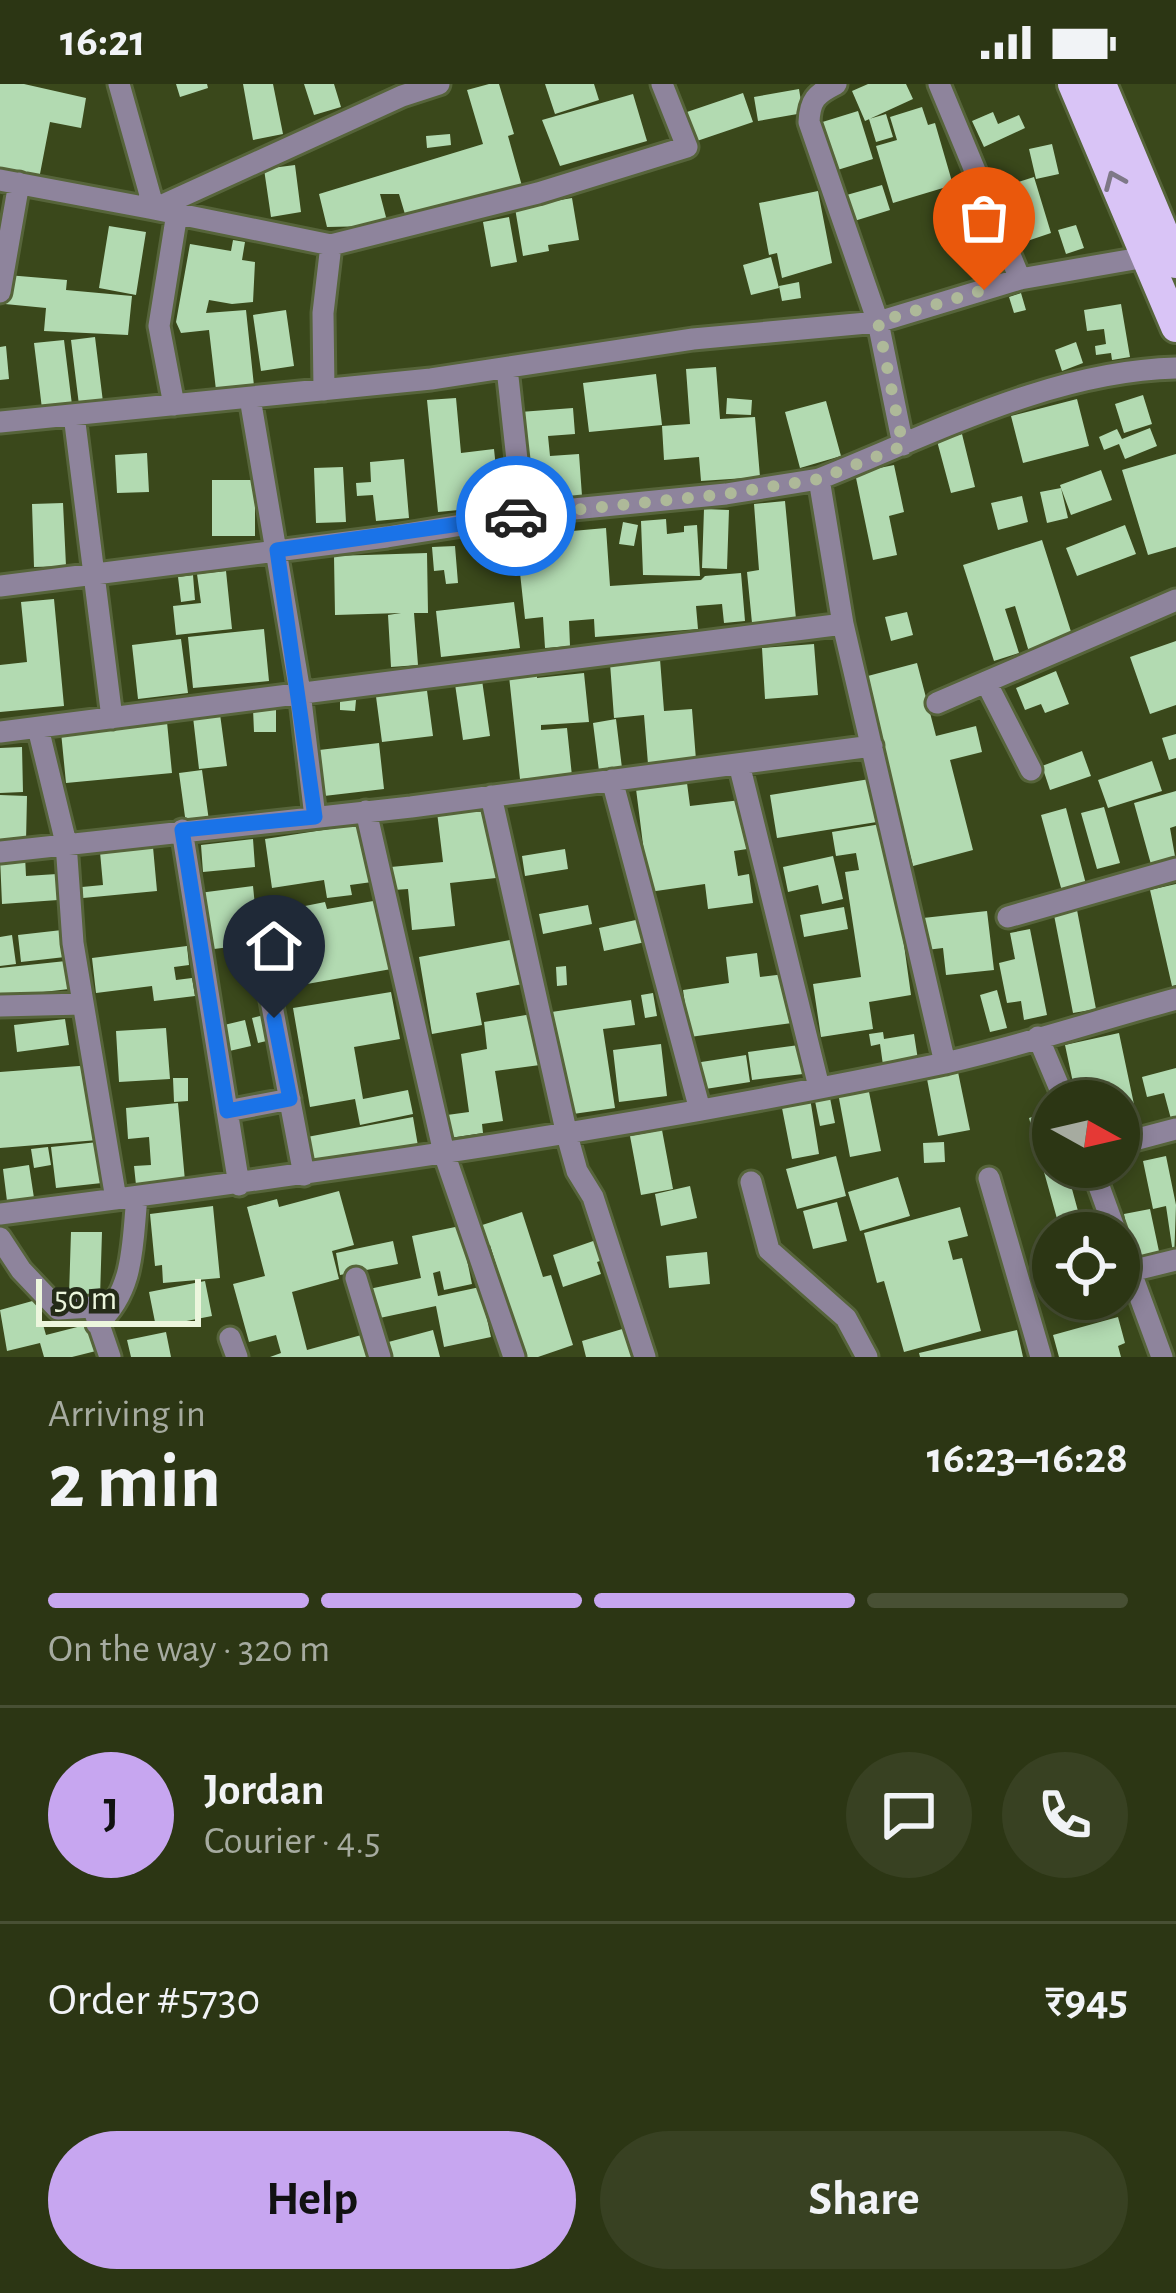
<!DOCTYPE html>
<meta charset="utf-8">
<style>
:root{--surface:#2c3614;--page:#384122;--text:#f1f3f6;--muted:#a6aba0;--line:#485034;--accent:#c7a6f0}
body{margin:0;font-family:"Alegreya Sans",sans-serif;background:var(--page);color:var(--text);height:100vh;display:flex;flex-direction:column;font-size:45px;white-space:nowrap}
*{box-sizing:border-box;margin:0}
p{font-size:39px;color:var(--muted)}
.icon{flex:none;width:66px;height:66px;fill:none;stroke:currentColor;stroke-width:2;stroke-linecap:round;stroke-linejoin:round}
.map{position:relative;height:1273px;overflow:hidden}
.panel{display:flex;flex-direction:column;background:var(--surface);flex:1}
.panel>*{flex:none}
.needle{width:78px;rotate:98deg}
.buttons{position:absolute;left:1032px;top:996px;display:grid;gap:24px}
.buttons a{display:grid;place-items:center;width:108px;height:108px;border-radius:50%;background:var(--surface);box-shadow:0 6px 18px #0003,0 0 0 3px var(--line);font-size:60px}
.scale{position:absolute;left:36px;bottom:30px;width:165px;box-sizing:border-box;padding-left:12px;border:6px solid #ecf6dd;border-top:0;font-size:33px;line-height:42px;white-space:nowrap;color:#ecf6dd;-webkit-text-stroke:9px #242b18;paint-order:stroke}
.pin{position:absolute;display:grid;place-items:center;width:102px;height:102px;color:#fff;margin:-123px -51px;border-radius:50% 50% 50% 0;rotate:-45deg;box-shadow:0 0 12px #0007}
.pin .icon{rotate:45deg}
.courier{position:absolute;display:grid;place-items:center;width:120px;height:120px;margin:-60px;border:9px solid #1a73e8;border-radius:50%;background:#fff;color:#222;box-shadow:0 3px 15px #0007}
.overview em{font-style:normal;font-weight:700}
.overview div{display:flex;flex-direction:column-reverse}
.overview{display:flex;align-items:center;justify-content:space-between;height:204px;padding:0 48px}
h1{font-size:78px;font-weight:700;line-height:90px}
.bar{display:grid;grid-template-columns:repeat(4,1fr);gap:18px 12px;align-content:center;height:144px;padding:0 48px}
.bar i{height:15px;border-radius:9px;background:var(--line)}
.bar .active{background:var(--accent)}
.bar p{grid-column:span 4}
.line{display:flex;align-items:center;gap:30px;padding:0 48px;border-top:3px solid var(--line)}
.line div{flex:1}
.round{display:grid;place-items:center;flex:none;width:126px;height:126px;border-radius:63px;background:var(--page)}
.cta{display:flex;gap:24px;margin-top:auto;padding:24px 48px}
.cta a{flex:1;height:138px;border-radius:72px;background:var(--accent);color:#111;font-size:48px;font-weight:700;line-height:138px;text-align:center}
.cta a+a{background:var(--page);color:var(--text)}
.status{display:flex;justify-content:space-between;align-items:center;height:84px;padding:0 60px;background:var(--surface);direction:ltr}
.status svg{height:33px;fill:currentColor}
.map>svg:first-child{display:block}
.building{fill:#b2dab1}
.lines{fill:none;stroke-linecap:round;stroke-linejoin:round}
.minor-casing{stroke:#56643a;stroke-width:27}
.primary-casing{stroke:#56643a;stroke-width:36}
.minor{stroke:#8e849c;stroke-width:21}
.primary{stroke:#d9c4f6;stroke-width:30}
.oneway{stroke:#7e7887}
.done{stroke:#aeb999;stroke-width:12;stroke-dasharray:0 21.6}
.route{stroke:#1a73e8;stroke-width:15}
</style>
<div class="status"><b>16:21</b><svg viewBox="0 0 49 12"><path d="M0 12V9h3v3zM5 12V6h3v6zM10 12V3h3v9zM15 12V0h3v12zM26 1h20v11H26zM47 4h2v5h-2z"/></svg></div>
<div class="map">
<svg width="1176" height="1273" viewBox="0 0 1176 1273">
<rect width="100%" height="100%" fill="#3a481b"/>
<path class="building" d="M 0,0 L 24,0 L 86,14 L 81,44 L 50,38 L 39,95 L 0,87 Z
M 176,0 L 207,0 L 208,4 L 180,13 Z
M 243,0 L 273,0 L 283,50 L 253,56 Z
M 304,0 L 334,0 L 341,23 L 314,31 Z
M 489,0 L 499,0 L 514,50 L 508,52 L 522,102 L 407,137 L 399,110 L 380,110 L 387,137 L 372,142 L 327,143 L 319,110 L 483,60 L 467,6 Z
M 545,0 L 594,0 L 599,16 L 555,30 Z
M 868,0 L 906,0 L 913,15 L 865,37 L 852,7 Z
M 799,5 L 803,29 L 758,37 L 754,13 Z
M 743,9 L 753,38 L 694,58 L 684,29 Z
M 633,10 L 647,57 L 560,82 L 542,36 Z
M 922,23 L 928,41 L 935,39 L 953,101 L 893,119 L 876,62 L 897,56 L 890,33 Z
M 858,27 L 873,75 L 831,88 L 816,40 Z
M 993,28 L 998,40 L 1019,31 L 1025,44 L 984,63 L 972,37 Z
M 886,30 L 893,53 L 876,58 L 869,35 Z
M 450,50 L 451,61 L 427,64 L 426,52 Z
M 1052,60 L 1059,90 L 1036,95 L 1029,65 Z
M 295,81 L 301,128 L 271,133 L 264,85 Z
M 1034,93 L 1051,149 L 1015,161 L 997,105 Z
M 882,101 L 890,126 L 851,138 L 843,112 Z
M 818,107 L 832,179 L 782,194 L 777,169 L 769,171 L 759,119 Z
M 572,114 L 579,156 L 548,161 L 549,167 L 523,172 L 515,124 Z
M 509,133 L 517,178 L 491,183 L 483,138 Z
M 1076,141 L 1084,164 L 1066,170 L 1058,146 Z
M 109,142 L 146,148 L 136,211 L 99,204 Z
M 233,156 L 245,158 L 242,176 L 255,178 L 253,218 L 232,220 L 209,216 L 206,229 L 246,226 L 254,302 L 216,306 L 209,246 L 181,249 L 176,238 L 190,160 L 231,167 Z
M 771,173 L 779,204 L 751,211 L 743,181 Z
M 7,191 L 67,196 L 66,206 L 132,212 L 128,251 L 44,247 L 46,224 L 5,220 Z
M 799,198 L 801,214 L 782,217 L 779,202 Z
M 1021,209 L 1026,226 L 1014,229 L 1009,213 Z
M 1121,220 L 1130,273 L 1112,276 L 1111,269 L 1096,271 L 1095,262 L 1106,260 L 1104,245 L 1087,247 L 1084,226 Z
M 286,226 L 294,282 L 261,287 L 253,231 Z
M 95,253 L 103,318 L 79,321 L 71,256 Z
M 64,256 L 73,329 L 43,333 L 34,259 Z
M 1076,258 L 1083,279 L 1062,287 L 1055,266 Z
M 6,262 L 9,295 L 0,296 L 0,263 Z
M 716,283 L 720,335 L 755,333 L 760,393 L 701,397 L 699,373 L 664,376 L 662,342 L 690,340 L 686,285 Z
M 656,290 L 662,341 L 589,348 L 583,299 Z
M 1143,311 L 1152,340 L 1124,349 L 1115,320 Z
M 456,314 L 461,369 L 494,365 L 500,422 L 438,428 L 427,316 Z
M 727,314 L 752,316 L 751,331 L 726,330 Z
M 1077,315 L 1089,362 L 1023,379 L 1011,332 Z
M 826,317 L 841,372 L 800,384 L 785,328 Z
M 573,324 L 575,350 L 548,352 L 550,372 L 579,370 L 582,412 L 526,416 L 520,328 Z
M 1150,344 L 1157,362 L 1125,375 L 1119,360 L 1104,366 L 1099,353 L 1117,345 L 1122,355 Z
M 962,350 L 975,403 L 951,409 L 937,357 Z
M 147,369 L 149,408 L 117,409 L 115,371 Z
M 1176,370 L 1176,463 L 1148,471 L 1122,386 Z
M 404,375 L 409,434 L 376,437 L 373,411 L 357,412 L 356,399 L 371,398 L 370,378 Z
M 894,381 L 904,428 L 889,432 L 897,471 L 873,476 L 855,389 Z
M 343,383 L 346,438 L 316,439 L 314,384 Z
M 1101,386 L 1112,416 L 1071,431 L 1061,404 L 1068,434 L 1047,439 L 1040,408 L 1061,404 L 1060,401 Z
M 212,396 L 255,396 L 255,452 L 212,452 Z
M 1022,412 L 1028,438 L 998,446 L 991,419 Z
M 785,417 L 796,535 L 752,539 L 747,488 L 759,486 L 754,420 Z
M 63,419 L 66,482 L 34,483 L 32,420 Z
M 704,425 L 729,426 L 727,485 L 702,484 Z
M 666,435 L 667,450 L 684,448 L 684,442 L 697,441 L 700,492 L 643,491 L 641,437 Z
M 623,438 L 638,441 L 634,462 L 619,460 Z
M 1125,441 L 1136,470 L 1077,492 L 1066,464 Z
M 606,444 L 610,502 L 701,496 L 705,492 L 741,489 L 745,537 L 724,539 L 722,520 L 696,522 L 698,545 L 595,553 L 594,535 L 569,537 L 570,562 L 545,564 L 543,533 L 525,535 L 516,452 Z
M 1042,456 L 1073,554 L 1029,568 L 1015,522 L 1005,525 L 1019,569 L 994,577 L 963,481 Z
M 455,462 L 458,499 L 446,500 L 444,486 L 434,487 L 432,463 Z
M 427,469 L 428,529 L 414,529 L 418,581 L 391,583 L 388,531 L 401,529 L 335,531 L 334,472 Z
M 226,487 L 232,545 L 176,551 L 173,522 L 201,519 L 197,490 Z
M 193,491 L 195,516 L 181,518 L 178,493 Z
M 54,515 L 64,622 L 0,628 L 0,581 L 27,578 L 21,518 Z
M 514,518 L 520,564 L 441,573 L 436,527 Z
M 907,528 L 913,551 L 891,557 L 885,533 Z
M 264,545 L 269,597 L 193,604 L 188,553 Z
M 181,555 L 188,609 L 138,615 L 132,561 Z
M 1176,557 L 1176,621 L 1150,630 L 1130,573 Z
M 814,560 L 818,611 L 765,615 L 762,564 Z
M 660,575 L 664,627 L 692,625 L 696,676 L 648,680 L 644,631 L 614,634 L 610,579 Z
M 917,579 L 936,652 L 976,642 L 982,668 L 950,676 L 973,766 L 913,782 L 864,593 Z
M 1056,587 L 1069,620 L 1045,629 L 1041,620 L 1025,626 L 1016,604 Z
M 537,589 L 537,594 L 584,589 L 589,638 L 541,641 L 541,646 L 567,644 L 572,692 L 520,695 L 509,592 Z
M 482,596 L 490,652 L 463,656 L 455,600 Z
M 426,599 L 433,652 L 382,658 L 375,605 Z
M 340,615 L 356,616 L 355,627 L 340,626 Z
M 276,624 L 276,648 L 254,648 L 253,625 Z
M 220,630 L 227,682 L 199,685 L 193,633 Z
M 616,635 L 622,684 L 599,687 L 593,639 Z
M 167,638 L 172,689 L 66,699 L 61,648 Z
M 1176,650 L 1176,674 L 1169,676 L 1162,654 Z
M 379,659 L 384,705 L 324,712 L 319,666 Z
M 22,663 L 23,708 L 0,709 L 0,664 Z
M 1082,667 L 1091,692 L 1050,706 L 1042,682 Z
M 1152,677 L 1162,707 L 1108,724 L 1098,696 Z
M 202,686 L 209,737 L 186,740 L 179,689 Z
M 876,694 L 883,737 L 777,754 L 770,711 Z
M 687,699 L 690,722 L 741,716 L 747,765 L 734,767 L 738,792 L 749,790 L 753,819 L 708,825 L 705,800 L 649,808 L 636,705 Z
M 1176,707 L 1176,742 L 1170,744 L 1176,778 L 1152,784 L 1134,719 Z
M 0,711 L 27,712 L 26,757 L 0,757 Z
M 489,723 L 496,794 L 450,799 L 455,842 L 412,846 L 408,805 L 394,806 L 391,783 L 443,778 L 437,728 Z
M 1104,723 L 1120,779 L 1097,785 L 1081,729 Z
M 1066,724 L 1087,804 L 1063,811 L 1041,731 Z
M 887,739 L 911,911 L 869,918 L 873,945 L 821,953 L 813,900 L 861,893 L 845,788 L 859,786 L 856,769 L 836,772 L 832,748 Z
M 362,740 L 372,798 L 350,801 L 352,811 L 327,814 L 324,796 L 272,804 L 265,755 Z
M 253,755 L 255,783 L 203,788 L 201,761 Z
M 153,763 L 157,807 L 83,814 L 82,803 L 103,801 L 100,768 Z
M 565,765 L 568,785 L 525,792 L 522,772 Z
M 25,772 L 26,792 L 57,790 L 58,816 L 2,820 L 0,773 Z
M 833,772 L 843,815 L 822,820 L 818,801 L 788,808 L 783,783 Z
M 1176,800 L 1176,901 L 1172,902 L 1150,806 Z
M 253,802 L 255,822 L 249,823 L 254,860 L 206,866 L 199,809 Z
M 379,816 L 397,884 L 290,903 L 280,827 L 325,818 L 327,825 Z
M 588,821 L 592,840 L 543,850 L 539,830 Z
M 844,823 L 848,845 L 804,853 L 800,831 Z
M 1077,826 L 1096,925 L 1073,929 L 1054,831 Z
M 987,827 L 994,886 L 946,891 L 943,864 L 926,866 L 923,834 Z
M 645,834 L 650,857 L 604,867 L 599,844 Z
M 1030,845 L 1047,931 L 1024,936 L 1021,917 L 1007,919 L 999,879 L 1015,875 L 1010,849 Z
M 62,846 L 65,873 L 21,878 L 18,851 Z
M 12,851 L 16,880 L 0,882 L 0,853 Z
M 515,855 L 523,900 L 476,909 L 482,941 L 432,950 L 419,873 Z
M 187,862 L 189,881 L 174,883 L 176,896 L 192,894 L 195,912 L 154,917 L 152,902 L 96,909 L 92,874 Z
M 757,869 L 760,893 L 785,890 L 792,939 L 690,953 L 683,906 L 729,899 L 726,873 Z
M 66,877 L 69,905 L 0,913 L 0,884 Z
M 566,882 L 567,901 L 557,902 L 556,883 Z
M 997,906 L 1007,944 L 990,948 L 980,911 Z
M 391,908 L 400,955 L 354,963 L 363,1015 L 408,1006 L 413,1030 L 360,1041 L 355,1015 L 310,1023 L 293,924 Z
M 653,909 L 657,932 L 645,934 L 641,911 Z
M 631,916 L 635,941 L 603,945 L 615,1024 L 566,1031 L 545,929 Z
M 268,930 L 275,955 L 258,959 L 252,934 Z
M 532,930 L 540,981 L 495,987 L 503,1037 L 482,1040 L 483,1049 L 450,1054 L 447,1031 L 469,1028 L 461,970 L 487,965 L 484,938 Z
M 65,935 L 69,961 L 17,968 L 14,941 Z
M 245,936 L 251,962 L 225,968 L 220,942 Z
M 166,944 L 170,995 L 119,998 L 116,947 Z
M 883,948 L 884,955 L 914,950 L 918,976 L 883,981 L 880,960 L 871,962 L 869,950 Z
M 1119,949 L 1140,1049 L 1119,1054 L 1119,1017 L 1106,1017 L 1103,1002 L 1075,1008 L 1065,961 Z
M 661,960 L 667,1012 L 619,1018 L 613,966 Z
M 799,961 L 803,990 L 752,996 L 748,968 Z
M 746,971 L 750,998 L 699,1006 L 695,979 Z
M 92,981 L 98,1056 L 0,1064 L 0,988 Z
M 1176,984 L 1176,1033 L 1171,1035 L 1164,1009 L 1147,1013 L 1142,993 Z
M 958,988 L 970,1046 L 938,1052 L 927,995 Z
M 173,994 L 188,994 L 188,1017 L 174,1018 Z
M 868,1003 L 881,1067 L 850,1073 L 838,1009 Z
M 810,1014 L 819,1070 L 792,1075 L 781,1019 Z
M 830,1014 L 835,1039 L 820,1042 L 815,1017 Z
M 178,1019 L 185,1097 L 136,1101 L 134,1082 L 151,1081 L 149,1053 L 128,1055 L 126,1024 Z
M 1051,1027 L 1053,1083 L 1066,1083 L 1084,1149 L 1061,1149 L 1029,1034 Z
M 413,1033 L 418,1062 L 312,1081 L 307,1053 Z
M 662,1046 L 673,1105 L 641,1111 L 630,1052 Z
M 98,1058 L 102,1099 L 56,1104 L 51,1063 Z
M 944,1058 L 945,1078 L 924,1079 L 923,1059 Z
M 48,1063 L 51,1081 L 34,1084 L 31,1065 Z
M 836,1072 L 846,1112 L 797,1125 L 786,1085 Z
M 1166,1072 L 1176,1121 L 1174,1176 L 1166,1122 L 1153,1125 L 1143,1077 Z
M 29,1081 L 34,1114 L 7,1117 L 3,1085 Z
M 898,1093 L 910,1132 L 860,1147 L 848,1108 Z
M 690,1102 L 697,1134 L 661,1142 L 655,1110 Z
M 339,1107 L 354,1161 L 332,1167 L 339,1195 L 292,1208 L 307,1266 L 365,1250 L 371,1273 L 270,1273 L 281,1269 L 276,1251 L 249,1258 L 233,1200 L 265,1192 L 247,1123 L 277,1115 L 279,1123 Z
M 837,1118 L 847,1157 L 813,1165 L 803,1127 Z
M 213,1122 L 220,1194 L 163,1199 L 162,1181 L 155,1182 L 150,1130 Z
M 960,1123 L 968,1152 L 948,1157 L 953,1176 L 962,1174 L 981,1247 L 904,1268 L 884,1197 L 877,1199 L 864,1149 Z
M 1150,1125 L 1160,1172 L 1133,1177 L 1124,1130 Z
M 522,1128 L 543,1193 L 551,1191 L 573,1261 L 538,1273 L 524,1273 L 490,1161 L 480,1164 L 473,1144 Z
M 460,1142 L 472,1200 L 444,1206 L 440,1187 L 433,1189 L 438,1212 L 480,1203 L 491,1253 L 444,1263 L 436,1222 L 375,1235 L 369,1205 L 421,1194 L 412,1152 Z
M 71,1148 L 102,1148 L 100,1213 L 69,1212 Z
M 599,1155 L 606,1175 L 597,1178 L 601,1190 L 563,1203 L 553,1171 Z
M 393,1157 L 398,1180 L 340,1191 L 336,1169 Z
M 707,1168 L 710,1200 L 669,1204 L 666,1172 Z
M 205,1197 L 212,1232 L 156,1243 L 149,1208 Z
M 1079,1215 L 1103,1215 L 1104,1219 L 1082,1226 Z
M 36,1216 L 46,1251 L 93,1239 L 100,1266 L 72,1273 L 44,1273 L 40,1259 L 7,1267 L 0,1226 Z
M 1118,1233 L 1125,1259 L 1118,1262 L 1121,1273 L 1059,1273 L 1053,1251 Z
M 629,1243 L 637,1273 L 586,1273 L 582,1257 Z
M 433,1246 L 440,1273 L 384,1273 L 381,1260 Z
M 1017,1246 L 1023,1273 L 920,1273 L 919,1269 Z
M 166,1248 L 171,1273 L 131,1273 L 127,1256 Z"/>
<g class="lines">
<defs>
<path id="minor" d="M 119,0 L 154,125 L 331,161 L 538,109 L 687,63 L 662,0
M 836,0 C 816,10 810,16 809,38 L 878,238 L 903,361
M 939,0 L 1020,195
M 0,96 L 154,125 L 402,12 L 439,0
M 0,208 L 19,99
M 507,284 L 523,431
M 324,306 L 323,229 L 331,161
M 250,314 L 300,608 L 315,733
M 174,321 L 159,242 L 177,129
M 74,331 L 112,634
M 0,338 L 431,295 L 693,255 L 878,238 L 1020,195 L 1146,173
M 0,502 L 387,453 L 543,428 L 726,410 L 819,395
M 843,540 L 945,979
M 986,598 L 1031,686
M 937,619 L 1176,516
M 38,644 L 66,759 L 73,859 L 116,1115
M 0,648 L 843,540 L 819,395 C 932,350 1052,287 1176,284
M 739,680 L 819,1003
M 612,696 L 700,1026
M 491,712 L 567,1051 L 577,1087 L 593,1113 L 645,1273
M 366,727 L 444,1069 L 514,1273
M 182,746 L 239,1101
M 0,768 L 411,723 L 872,662
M 1008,833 L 1176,785
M 259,853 L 304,1091
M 0,922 L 83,920
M 1038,953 L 1065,1017
M 227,1027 L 290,1015
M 1119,1060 L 1176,1045
M 1092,1083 L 1116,1149
M 989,1094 L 1041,1273
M 751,1098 L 769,1166 L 846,1234 L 867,1273
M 0,1130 C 315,1090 629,1045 940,980 C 1019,963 1098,936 1176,915
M 0,1154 L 21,1186 L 58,1225 L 93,1223 L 110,1273
M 1119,1156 L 1162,1273
M 1131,1187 L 1176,1176
M 356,1194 L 380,1273
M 97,1240 C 135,1206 132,1161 137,1113
M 230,1254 L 237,1273"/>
<path id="primary" d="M 1073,0 L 1176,243
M 1101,0 L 1176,179"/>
</defs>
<use href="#minor" class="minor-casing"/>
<use href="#primary" class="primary-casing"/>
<use href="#minor" class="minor"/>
<use href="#primary" class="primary"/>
</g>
<defs><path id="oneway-chevron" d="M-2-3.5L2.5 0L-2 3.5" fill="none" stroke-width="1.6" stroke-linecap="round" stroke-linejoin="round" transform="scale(3)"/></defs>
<use class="oneway" href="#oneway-chevron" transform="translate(1114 96) rotate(-113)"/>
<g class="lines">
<path class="done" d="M 516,432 L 726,410 L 819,395 L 903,362 L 878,238 L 984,206"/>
<path class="route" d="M 274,934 L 290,1015 L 227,1027 L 182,746 L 315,733 L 277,466 L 516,432"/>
</g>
</svg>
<div class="buttons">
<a><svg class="needle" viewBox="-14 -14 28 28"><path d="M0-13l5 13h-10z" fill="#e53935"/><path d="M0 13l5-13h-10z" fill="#a6aba0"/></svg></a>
<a><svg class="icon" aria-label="locate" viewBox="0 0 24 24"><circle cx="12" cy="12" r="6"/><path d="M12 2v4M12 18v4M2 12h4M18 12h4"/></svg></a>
</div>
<div class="scale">50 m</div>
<div class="pin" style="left:984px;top:206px;background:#ea580c"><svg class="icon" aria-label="bag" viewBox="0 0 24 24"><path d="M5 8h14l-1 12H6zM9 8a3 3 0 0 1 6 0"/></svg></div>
<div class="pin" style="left:274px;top:934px;background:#1f2937"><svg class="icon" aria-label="home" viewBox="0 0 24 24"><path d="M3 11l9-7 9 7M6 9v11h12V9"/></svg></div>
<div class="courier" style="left:516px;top:432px"><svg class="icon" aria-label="car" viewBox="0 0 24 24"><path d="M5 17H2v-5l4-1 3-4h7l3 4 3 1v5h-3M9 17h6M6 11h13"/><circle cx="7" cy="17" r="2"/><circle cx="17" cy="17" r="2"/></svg></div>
</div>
<section class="panel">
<div class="overview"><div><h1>2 min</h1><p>Arriving in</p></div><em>16:23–16:28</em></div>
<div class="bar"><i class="active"></i><i class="active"></i><i class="active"></i><i></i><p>On the way · 320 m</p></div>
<div class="line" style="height:216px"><b class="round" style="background:var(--accent);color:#111">J</b><div><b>Jordan</b><p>Courier · 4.5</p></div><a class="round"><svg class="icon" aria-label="chat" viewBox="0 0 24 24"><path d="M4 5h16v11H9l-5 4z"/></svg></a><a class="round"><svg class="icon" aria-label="phone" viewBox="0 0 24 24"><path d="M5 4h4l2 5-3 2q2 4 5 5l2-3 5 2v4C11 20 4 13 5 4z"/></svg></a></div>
<div class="line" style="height:156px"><div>Order #5730</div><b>₹945</b></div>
<div class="cta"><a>Help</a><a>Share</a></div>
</section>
